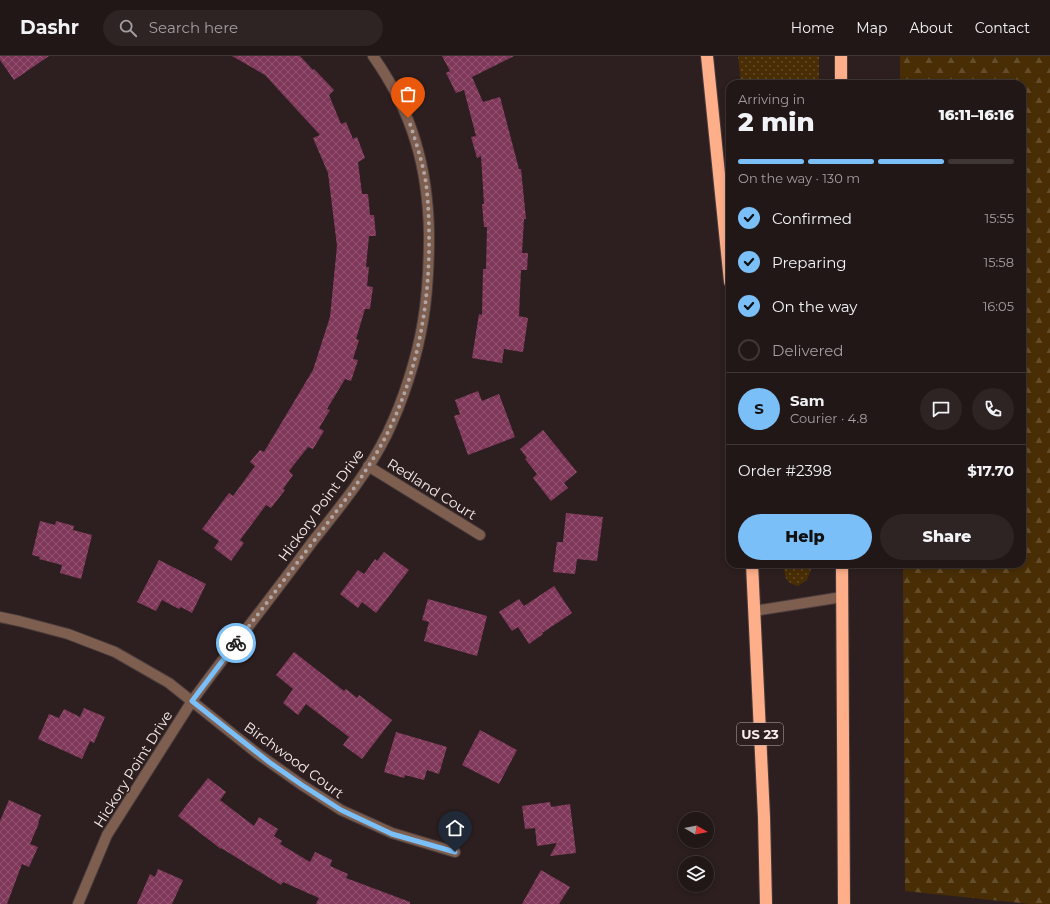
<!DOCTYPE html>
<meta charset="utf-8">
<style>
:root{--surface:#221717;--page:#2e2424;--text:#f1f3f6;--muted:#a29fa1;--line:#3f3636;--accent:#7abff8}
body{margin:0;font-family:Montserrat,sans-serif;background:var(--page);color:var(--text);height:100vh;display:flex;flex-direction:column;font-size:15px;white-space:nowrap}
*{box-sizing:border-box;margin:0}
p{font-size:13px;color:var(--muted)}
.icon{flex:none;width:22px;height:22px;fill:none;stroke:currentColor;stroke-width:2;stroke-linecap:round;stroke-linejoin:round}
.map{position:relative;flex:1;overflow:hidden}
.sheet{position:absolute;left:726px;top:24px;width:300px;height:488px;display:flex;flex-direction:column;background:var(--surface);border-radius:12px;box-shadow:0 2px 6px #0003,0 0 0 1px var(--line)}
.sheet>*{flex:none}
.needle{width:26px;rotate:99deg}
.tools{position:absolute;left:678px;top:756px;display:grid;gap:8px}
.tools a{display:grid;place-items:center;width:36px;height:36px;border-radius:50%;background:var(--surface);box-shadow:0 2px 6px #0003,0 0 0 1px var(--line);font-size:20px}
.pin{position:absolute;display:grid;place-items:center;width:34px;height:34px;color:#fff;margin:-41px -17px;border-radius:50% 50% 50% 0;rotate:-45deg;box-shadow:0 0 4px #0007}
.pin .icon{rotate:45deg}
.courier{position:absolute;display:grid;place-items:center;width:40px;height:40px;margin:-20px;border:3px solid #7abff8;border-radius:50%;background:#fff;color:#222;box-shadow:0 1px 5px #0007}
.overview em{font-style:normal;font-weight:800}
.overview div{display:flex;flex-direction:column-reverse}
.overview{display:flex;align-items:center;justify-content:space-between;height:68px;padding:0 12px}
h1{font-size:26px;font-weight:800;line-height:30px}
.bar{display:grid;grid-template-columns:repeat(4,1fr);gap:6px 4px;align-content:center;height:48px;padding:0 12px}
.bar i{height:5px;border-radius:3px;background:var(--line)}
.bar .current{background:var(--accent)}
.bar p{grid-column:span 4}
.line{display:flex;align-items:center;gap:10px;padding:0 12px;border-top:1px solid var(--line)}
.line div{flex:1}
.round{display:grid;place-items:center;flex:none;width:42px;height:42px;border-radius:21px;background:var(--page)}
ol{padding:0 12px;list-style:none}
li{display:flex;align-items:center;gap:12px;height:44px}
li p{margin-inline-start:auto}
li .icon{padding:4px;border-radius:50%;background:var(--accent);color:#111;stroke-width:4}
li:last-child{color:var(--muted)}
li i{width:22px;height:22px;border:2px solid var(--line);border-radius:50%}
.primary-button{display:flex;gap:8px;margin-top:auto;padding:8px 12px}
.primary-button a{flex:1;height:46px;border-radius:24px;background:var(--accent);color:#111;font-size:16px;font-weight:800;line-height:46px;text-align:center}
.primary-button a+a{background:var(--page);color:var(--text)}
header{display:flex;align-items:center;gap:24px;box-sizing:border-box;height:56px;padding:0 20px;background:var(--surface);border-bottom:1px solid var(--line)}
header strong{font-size:19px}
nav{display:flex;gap:22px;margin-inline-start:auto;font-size:14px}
.search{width:280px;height:36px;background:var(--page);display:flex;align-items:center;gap:10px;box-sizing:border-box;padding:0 14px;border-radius:22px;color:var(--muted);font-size:15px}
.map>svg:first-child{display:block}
.grass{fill:url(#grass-dots)}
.forest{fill:url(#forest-firs)}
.building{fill:url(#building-cross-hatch)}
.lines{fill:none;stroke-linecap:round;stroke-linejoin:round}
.lane-casing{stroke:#493c3c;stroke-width:12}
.street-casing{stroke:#493c3c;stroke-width:12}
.highway-casing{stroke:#493c3c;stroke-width:14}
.lane{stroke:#7e5e4f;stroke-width:10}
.street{stroke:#7e5e4f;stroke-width:10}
.highway{stroke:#feae89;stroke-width:12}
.done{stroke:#b0a5a5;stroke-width:4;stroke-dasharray:0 7.2}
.route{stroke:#7abff8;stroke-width:5}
.labels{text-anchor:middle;stroke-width:3;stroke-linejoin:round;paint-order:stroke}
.shield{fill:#2d1f1f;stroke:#baafaf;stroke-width:1}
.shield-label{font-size:13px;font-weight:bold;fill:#f7eded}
.street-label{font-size:14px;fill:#f7eded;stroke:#2d1f1f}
</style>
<header>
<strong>Dashr</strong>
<div class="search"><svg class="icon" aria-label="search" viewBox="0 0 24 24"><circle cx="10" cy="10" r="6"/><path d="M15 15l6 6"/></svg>Search here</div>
<nav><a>Home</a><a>Map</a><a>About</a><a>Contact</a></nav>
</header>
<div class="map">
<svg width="1050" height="848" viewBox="0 0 1050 848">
<defs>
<pattern id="grass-dots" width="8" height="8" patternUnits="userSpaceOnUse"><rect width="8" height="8" fill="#492e05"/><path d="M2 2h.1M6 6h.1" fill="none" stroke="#644d2a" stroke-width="1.8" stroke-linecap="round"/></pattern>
<pattern id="forest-firs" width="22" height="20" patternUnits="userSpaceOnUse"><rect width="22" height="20" fill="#492e05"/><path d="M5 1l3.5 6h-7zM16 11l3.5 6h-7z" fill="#644d2a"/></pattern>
<pattern id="building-cross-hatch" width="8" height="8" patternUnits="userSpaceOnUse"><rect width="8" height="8" fill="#7f385a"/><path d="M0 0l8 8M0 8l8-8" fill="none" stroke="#925572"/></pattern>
</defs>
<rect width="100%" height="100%" fill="#2d1f1f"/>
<path class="grass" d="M 738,0 L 819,0 L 819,28 L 741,28 Z
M 784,508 L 813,508 L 807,524 L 798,530 C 784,526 785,521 784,508 Z"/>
<path class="forest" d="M 900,0 L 1050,0 L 1050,848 L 1030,848 L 905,835 L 903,508 L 1022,508 L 1022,28 L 900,28 Z"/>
<path class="building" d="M 0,0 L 49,0 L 14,24 L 0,4 Z
M 232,0 L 300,0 L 313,14 L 314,13 L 334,34 L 329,39 L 341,68 L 346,66 L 353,83 L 357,81 L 365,102 L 358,106 L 362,138 L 368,138 L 370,159 L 374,159 L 376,180 L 369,180 L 366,211 L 369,211 L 367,230 L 373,231 L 370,253 L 365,253 L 356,283 L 359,284 L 353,303 L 358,304 L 351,325 L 345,323 L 327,353 L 330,354 L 319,372 L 324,375 L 313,393 L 308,391 L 289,415 L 293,419 L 283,433 L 285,434 L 271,452 L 266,449 L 240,484 L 244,487 L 231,505 L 214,492 L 219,485 L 202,473 L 229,437 L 233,440 L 255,410 L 250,406 L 260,394 L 264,396 L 313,314 L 330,261 L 337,190 L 328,117 L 313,82 L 320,79 L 265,19 Z
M 442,0 L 514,0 L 472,21 L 483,46 L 500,41 L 519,113 L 521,113 L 526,163 L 524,163 L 522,197 L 528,197 L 527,214 L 521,214 L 519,260 L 528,262 L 523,296 L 504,293 L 502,307 L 472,302 L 479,258 L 482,259 L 483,213 L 486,213 L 487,171 L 484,171 L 482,148 L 484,148 L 481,100 L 477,102 L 471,81 L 476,80 L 464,34 L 456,37 L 446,17 L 450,15 Z
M 478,335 L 482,345 L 499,338 L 515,381 L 468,399 L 454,360 L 460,358 L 455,344 Z
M 543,374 L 577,416 L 564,427 L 568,432 L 551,445 L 533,422 L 537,418 L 525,403 L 527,402 L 520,393 Z
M 566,457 L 603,461 L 597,505 L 577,503 L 575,518 L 553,516 L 557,486 L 563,486 Z
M 40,465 L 55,469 L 56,465 L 74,470 L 73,474 L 92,479 L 81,523 L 60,517 L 62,509 L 39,503 L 40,501 L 32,499 Z
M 384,496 L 409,514 L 376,557 L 362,546 L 358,552 L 340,538 L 358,514 L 364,518 L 375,503 L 377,505 Z
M 159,504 L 206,528 L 192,557 L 181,551 L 179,553 L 162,544 L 156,555 L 137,546 Z
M 554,530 L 572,557 L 542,577 L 543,578 L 529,588 L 518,571 L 512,575 L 499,556 L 519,543 L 524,550 Z
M 428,543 L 487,560 L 477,600 L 424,585 L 429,566 L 422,564 Z
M 294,596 L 344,635 L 346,633 L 357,642 L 359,639 L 392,664 L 362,703 L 343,689 L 349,681 L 306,648 L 298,659 L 283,647 L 293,633 L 276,619 Z
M 84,652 L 105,661 L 94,687 L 90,685 L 82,703 L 38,683 L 49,658 L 59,662 L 64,653 L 80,661 Z
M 480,674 L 517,694 L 499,728 L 462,709 Z
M 396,676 L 447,691 L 439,718 L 427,714 L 424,724 L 405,719 L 404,722 L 384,716 Z
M 208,722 L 226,736 L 220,744 L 254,770 L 259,761 L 278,773 L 274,780 L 282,785 L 280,788 L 310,806 L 315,796 L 332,804 L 330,810 L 348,818 L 346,822 L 410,846 L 410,848 L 316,848 L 319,842 L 283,826 L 281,829 L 221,792 L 221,793 L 178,760 Z
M 9,744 L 41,759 L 38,767 L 39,767 L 30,788 L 38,791 L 29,811 L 22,808 L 7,848 L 0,848 L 0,765 Z
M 550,746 L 551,751 L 570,748 L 576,797 L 550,800 L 557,787 L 537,790 L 535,772 L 525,773 L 522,750 Z
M 158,813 L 183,824 L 172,848 L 137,848 L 150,818 L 155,821 Z
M 541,814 L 570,831 L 559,848 L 522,848 Z"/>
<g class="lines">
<defs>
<path id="lane" d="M 754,555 L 842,541"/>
<path id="street" d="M 368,410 L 480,479
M 0,561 L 19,565 L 68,578 L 115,596 L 169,627 L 258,698 L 302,729 L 341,754 L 392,777 L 455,796
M 78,848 L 107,779 L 192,645 L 209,622 C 244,576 279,531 313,485 C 340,451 368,417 387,378 C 403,345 417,302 423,265 C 428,236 429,207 429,178 C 428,111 412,55 373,0"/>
<path id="highway" d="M 707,0 L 730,226
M 841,0 L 841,28
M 752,508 L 764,761 L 766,848
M 842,508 L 844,848"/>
</defs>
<use href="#lane" class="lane-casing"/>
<use href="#street" class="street-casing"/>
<use href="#highway" class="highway-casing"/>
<use href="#lane" class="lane"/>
<use href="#street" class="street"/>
<use href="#highway" class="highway"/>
</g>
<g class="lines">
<path class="done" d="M 236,587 L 352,435 C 364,417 377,398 387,378 C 418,316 430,247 429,178 C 429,161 428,144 426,127 C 422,104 415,83 408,62"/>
<path class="route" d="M 236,587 L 192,645 L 269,706 L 302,729 L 341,754 L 392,778 L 455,796"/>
</g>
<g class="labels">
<rect class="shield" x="737" y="667" width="46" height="22" rx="3"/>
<g class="shield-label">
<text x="760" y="683">US 23</text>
</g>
<g class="street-label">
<text transform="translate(432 433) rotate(32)" y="5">Redland Court</text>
<text transform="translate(321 449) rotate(-54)" y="5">Hickory Point Drive</text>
<text transform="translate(294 704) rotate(36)" y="5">Birchwood Court</text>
<text transform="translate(133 713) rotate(-58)" y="5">Hickory Point Drive</text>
</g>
</g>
</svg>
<div class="tools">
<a><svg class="needle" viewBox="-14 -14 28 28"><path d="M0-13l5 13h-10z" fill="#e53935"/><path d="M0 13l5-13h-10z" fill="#a29fa1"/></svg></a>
<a><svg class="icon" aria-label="layers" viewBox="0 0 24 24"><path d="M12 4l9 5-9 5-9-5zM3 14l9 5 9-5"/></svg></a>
</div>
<div class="pin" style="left:408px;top:62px;background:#ea580c"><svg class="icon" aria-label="bag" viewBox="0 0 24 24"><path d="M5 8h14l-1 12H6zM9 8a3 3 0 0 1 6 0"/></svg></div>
<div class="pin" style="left:455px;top:796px;background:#1f2937"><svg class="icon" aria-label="home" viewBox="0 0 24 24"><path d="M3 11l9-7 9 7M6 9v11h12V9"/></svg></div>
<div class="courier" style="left:236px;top:587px"><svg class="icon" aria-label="bike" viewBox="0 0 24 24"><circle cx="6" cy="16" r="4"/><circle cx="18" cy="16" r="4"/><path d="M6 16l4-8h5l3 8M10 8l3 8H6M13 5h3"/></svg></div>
<section class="sheet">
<div class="overview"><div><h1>2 min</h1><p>Arriving in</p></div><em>16:11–16:16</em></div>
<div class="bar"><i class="current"></i><i class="current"></i><i class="current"></i><i></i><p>On the way · 130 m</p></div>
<ol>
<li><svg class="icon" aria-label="check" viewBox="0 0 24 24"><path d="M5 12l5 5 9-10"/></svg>Confirmed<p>15:55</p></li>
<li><svg class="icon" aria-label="check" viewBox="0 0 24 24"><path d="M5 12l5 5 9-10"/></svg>Preparing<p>15:58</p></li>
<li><svg class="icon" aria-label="check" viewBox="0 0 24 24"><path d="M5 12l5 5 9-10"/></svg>On the way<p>16:05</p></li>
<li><i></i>Delivered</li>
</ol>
<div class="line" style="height:72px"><b class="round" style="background:var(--accent);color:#111">S</b><div><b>Sam</b><p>Courier · 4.8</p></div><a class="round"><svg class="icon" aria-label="chat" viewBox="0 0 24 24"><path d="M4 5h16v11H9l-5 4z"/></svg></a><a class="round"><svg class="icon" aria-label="phone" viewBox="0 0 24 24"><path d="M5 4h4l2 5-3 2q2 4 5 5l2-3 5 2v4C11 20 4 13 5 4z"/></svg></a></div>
<div class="line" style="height:52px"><div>Order #2398</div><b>$17.70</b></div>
<div class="primary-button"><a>Help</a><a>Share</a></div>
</section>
</div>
